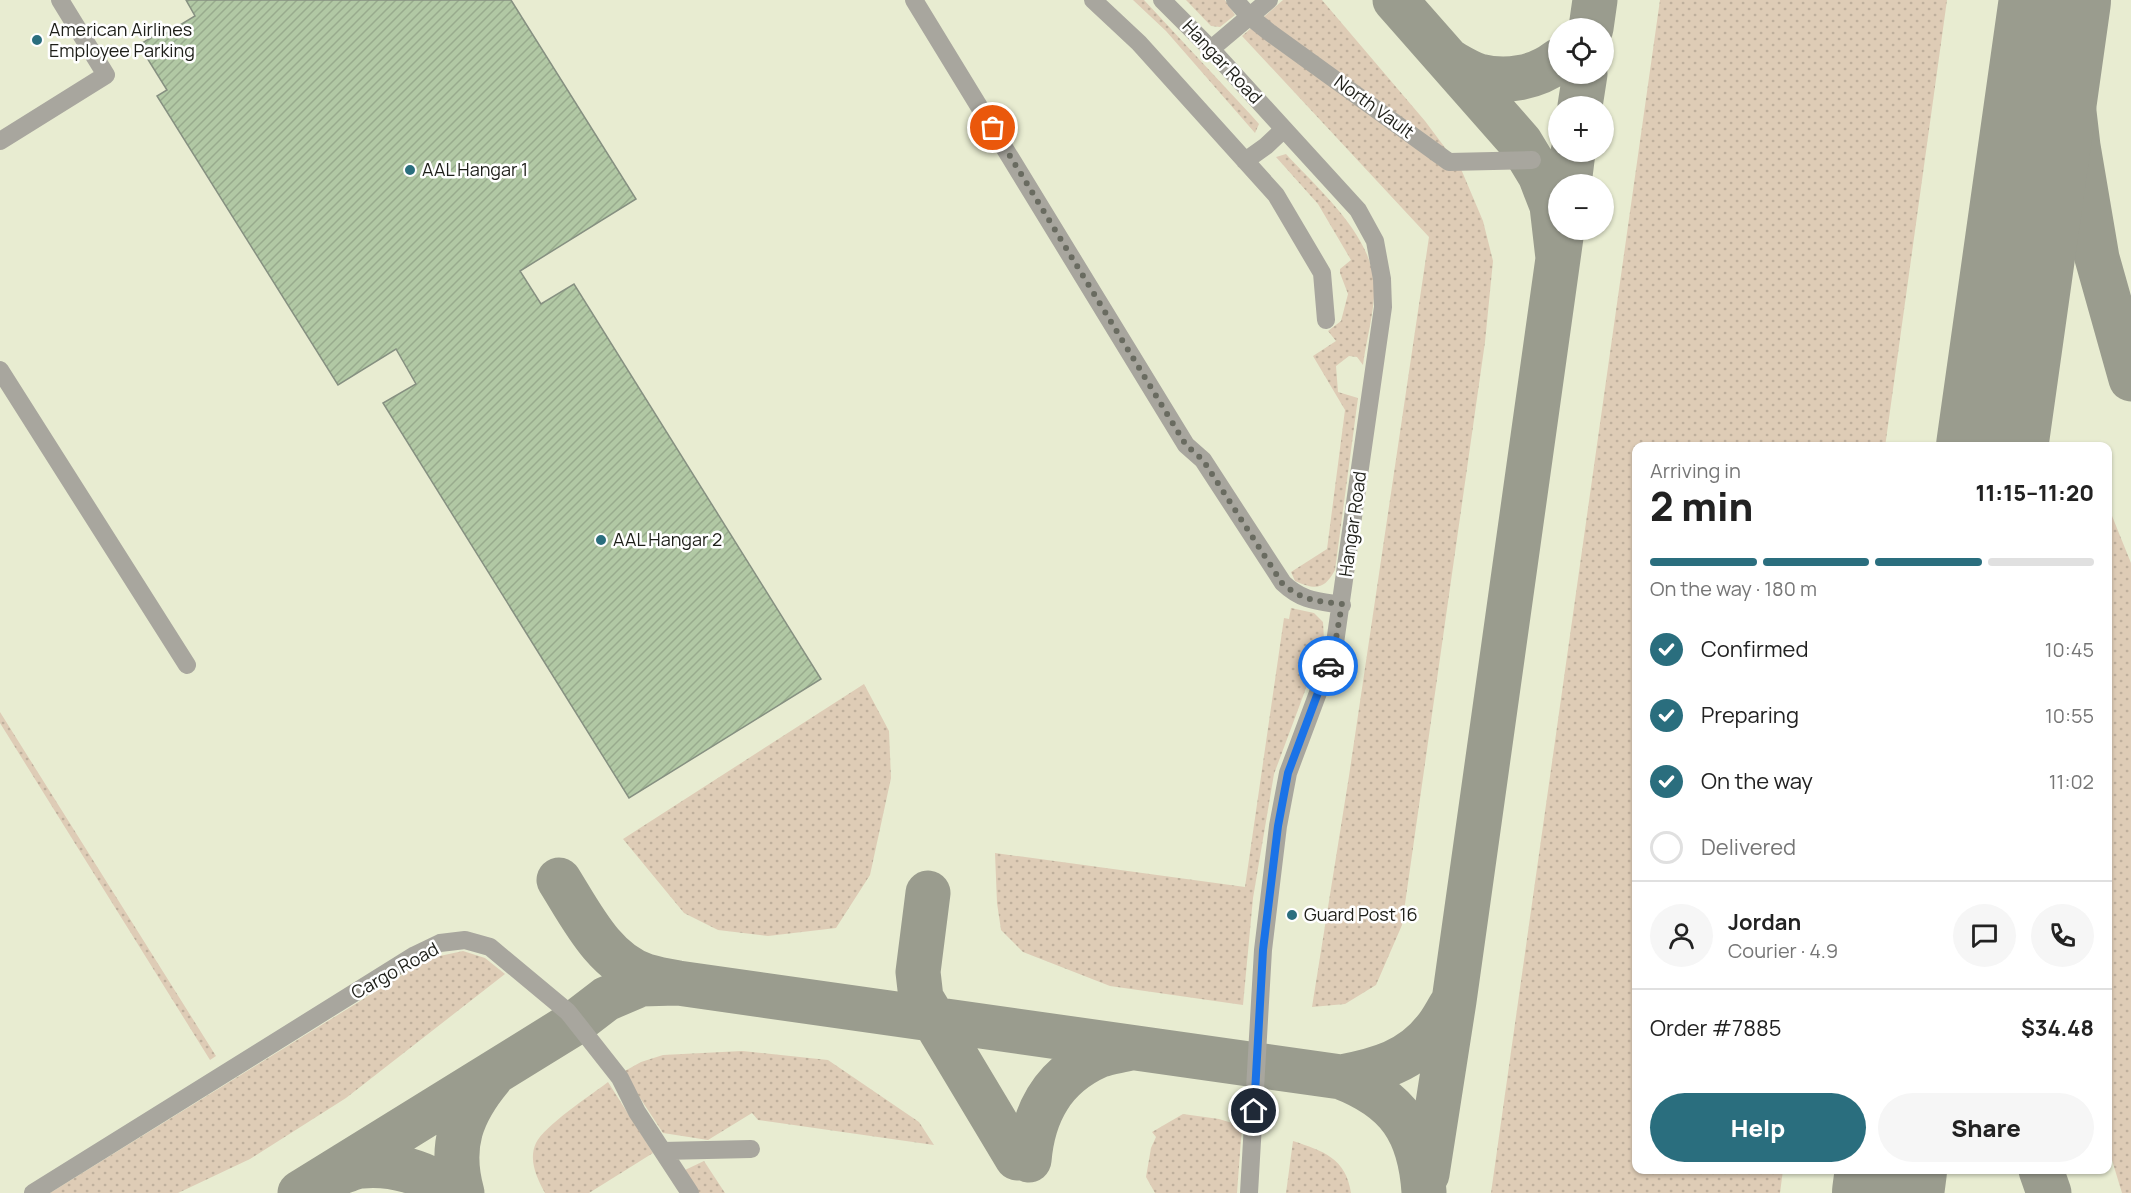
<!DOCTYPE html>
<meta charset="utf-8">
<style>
:root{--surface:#fff;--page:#f6f6f6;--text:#222;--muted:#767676;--line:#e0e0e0;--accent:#2a6e7e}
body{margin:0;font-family:Manrope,sans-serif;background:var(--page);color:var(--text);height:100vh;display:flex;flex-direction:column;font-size:22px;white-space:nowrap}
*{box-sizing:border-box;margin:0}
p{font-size:20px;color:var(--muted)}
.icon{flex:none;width:33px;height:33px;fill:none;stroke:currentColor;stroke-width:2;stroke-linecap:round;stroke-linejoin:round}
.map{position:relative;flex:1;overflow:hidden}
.panel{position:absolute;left:1632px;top:442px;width:480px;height:732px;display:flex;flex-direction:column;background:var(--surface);border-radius:12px;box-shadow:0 2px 4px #0004}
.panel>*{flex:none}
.controls{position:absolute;left:1548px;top:18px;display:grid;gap:12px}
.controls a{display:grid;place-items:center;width:66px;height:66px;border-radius:50%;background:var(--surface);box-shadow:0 2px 4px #0004;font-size:30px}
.pin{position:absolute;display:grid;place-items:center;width:51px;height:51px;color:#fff;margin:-26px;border:3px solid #fff;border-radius:50%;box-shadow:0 2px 6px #0007}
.courier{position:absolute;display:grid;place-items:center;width:60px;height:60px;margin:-30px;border:4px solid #1a73e8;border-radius:50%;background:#fff;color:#222;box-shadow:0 2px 8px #0007}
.headline em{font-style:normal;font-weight:800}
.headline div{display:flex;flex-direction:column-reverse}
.headline{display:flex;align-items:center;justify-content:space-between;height:102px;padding:0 18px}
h1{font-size:39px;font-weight:800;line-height:45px}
.bar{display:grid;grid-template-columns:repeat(4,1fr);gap:9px 6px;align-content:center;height:72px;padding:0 18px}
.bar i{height:8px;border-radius:4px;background:var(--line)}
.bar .active{background:var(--accent)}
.bar p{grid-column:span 4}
.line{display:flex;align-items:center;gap:15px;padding:0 18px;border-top:2px solid var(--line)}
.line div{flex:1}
.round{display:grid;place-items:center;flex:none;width:63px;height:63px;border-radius:32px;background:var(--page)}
ol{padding:0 18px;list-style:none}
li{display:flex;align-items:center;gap:18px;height:66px}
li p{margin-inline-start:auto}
li .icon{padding:6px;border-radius:50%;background:var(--accent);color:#fff;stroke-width:4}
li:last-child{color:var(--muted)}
li i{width:33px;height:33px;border:3px solid var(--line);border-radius:50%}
.cta{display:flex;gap:12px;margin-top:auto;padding:12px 18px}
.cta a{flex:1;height:69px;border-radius:36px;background:var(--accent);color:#fff;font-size:24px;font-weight:800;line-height:69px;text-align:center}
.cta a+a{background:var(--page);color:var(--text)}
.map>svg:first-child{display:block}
.built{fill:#e8ecd1;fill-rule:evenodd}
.grass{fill:url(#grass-dots)}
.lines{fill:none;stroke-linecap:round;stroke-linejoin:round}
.taxiway{stroke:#9a9c8e;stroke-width:45}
.runway{stroke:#9a9c8e;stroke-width:112}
.building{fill:url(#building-hatch);stroke:#869081;stroke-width:1.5}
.minor{stroke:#a8a69e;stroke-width:18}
.done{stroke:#696b60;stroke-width:6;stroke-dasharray:0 10.8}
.route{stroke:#1a73e8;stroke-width:8}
.poi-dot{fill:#2a6e7e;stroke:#fff;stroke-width:2}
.labels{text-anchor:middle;stroke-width:5;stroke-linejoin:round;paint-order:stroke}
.poi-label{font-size:18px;fill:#1e1f19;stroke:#fff;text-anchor:start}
.street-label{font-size:18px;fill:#1e1f19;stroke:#fff}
</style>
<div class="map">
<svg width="2131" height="1193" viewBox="0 0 2131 1193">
<defs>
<pattern id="grass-dots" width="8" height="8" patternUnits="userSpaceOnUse" patternTransform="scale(1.5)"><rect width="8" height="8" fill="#deccb6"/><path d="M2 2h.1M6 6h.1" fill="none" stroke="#beaf9c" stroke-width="1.8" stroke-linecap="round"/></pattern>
<pattern id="building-hatch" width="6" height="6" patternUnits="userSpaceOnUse" patternTransform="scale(1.5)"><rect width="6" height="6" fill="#b1c8a4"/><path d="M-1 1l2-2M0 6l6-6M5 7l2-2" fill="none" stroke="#98ab8d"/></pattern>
</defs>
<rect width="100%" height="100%" fill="#f5f8e5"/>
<path class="built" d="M 0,0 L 2131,0 L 2131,1193 L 0,1193 ZM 1558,28 L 1604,28 L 1604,74 L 1558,74 ZM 1558,106 L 1604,106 L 1604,152 L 1558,152 ZM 1558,184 L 1604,184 L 1604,230 L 1558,230 ZM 1636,447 L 2108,447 L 2108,1170 L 1636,1170 Z"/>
<path class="grass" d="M 1133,0 L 1144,0 L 1251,115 L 1259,124 L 1255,133 L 1166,31 Z
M 1186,0 L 1225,0 L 1235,15 L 1220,27 L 1211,26 Z
M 1283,0 L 1322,0 L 1425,121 L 1461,169 L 1483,221 L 1493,261 L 1485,342 L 1402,925 L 1376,985 L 1345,1004 L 1312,1007 L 1349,776 L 1429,237 L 1242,36 Z
M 1660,0 L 1947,0 L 1885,447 L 1636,447 L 1636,1170 L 1783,1170 L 1780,1193 L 1491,1193 Z
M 1286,154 C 1318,189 1370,233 1374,282 C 1376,307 1366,340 1363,365 L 1357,357 L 1349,356 L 1336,366 L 1338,392 L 1358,398 L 1335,570 C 1324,590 1316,590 1295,581 L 1291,572 L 1327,549 L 1345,410 L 1313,356 L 1336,341 L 1328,331 L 1341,321 L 1348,294 L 1340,273 L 1340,269 L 1351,260 L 1318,204 L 1276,157 Z
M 2108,506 L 2131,563 L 2131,1193 L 2122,1193 L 2108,1147 Z
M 1291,608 L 1314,613 L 1323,622 L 1324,640 L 1274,774 L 1253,898 L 1243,1005 L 1110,986 L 1023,952 L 1001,930 L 997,903 L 995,853 L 1245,887 L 1284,618 L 1289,619 Z
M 864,684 L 889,731 L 891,778 L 870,875 L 836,928 L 768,936 L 718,930 L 684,913 L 623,839 Z
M 0,712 L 216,1056 L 210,1060 L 0,723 Z
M 463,951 L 485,958 L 505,974 L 346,1098 L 250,1159 L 178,1193 L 50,1193 L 420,964 L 435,957 Z
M 742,1051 L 828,1060 L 919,1122 L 934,1145 L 758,1120 L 752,1113 L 708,1140 L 663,1133 L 623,1072 L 641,1062 L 663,1055 Z
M 608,1082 L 653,1153 L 589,1193 L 545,1193 C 537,1178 528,1160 536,1143 C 544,1126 591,1095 608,1082 Z
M 1183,1114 L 1219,1119 L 1242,1126 L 1237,1193 L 1155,1193 L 1146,1177 L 1151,1148 L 1156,1137 L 1152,1132 Z
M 1293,1141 C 1323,1151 1346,1158 1351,1193 L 1286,1193 Z
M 704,1161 L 725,1193 L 699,1193 L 685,1170 Z"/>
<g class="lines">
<path class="taxiway" d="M 1395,0 L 1520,142 L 1540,175 L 1552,206 L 1558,258
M 2069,0 L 2071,86 L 2078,146 L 2097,258 L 2131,379
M 1591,28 L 1595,0
M 1449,61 C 1458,66 1469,73 1479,76 C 1506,83 1536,78 1558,61
M 1580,106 L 1585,74
M 1569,184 L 1573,152
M 559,880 C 581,915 604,963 646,976 C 656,979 667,981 678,983 L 1341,1077 C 1398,1099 1420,1131 1424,1192
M 928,893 L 918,972 L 921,998 L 1017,1158
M 1341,1077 C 1378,1070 1411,1061 1435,1030 C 1442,1022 1447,1011 1453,1002
M 1029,1160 C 1033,1113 1053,1076 1098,1056 C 1107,1052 1119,1051 1130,1048
M 2041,1170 L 2049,1193
M 338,1173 C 346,1171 353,1167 361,1166 C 391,1163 428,1172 450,1193
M 1427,1174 L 1454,1001 L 1562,230
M 300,1193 L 576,1022 L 606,999 L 641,984 L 676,983
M 462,1193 C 449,1146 461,1113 491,1077"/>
<path class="runway" d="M 1992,447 L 2055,0
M 1888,1193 L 1891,1170"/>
</g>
<path class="building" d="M 186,0 L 511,0 L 636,199 L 520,271 L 541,304 L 574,284 L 821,679 L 629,798 L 383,403 L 416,384 L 396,349 L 338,385 L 157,96 L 167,90 L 139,45 L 160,32 L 162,36 L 195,16 Z"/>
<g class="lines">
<path class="minor" d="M 914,0 L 1186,445 L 1203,460 L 1283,583 C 1302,601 1317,601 1342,605
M 1093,0 L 1139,43 L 1276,195 L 1322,273 L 1326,320
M 1162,0 L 1211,49 L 1358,210 L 1375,241 L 1382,279 L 1383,307 L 1334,650 L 1288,773 L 1278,826 L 1263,950 L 1249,1193
M 1235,0 L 1249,16 L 1269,32 L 1449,162 L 1532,160
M 1211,49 L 1269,0
M 0,141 L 106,75 L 60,0
M 1245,161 L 1266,146 L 1284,129
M 0,370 L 187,665
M 663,1151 L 751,1149
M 33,1193 L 415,955 L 440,943 L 465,940 L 490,947 L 568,1012 L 620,1078 L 637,1112 L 690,1193"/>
</g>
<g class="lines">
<path class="done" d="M 993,128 L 1186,445 L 1203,460 L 1282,583 C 1302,601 1317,601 1342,604 L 1334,650 L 1328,666"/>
<path class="route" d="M 1254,1111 L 1263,950 L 1278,826 L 1288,773 L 1328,666"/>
</g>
<g class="poi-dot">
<circle cx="37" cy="40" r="6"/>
<circle cx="410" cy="170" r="6"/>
<circle cx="601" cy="540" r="6"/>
<circle cx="1292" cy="915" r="6"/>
</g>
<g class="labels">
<g class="poi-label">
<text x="49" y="36">American Airlines<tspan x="49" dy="21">Employee Parking</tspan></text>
<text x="422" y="176">AAL Hangar 1</text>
<text x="613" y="546">AAL Hangar 2</text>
<text x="1304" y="921">Guard Post 16</text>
</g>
<g class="street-label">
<text transform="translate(1222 62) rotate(47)" y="6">Hangar Road</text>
<text transform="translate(1374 107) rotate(36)" y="6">North Vault</text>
<text transform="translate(1353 524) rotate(-82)" y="6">Hangar Road</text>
<text transform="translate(395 971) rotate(-29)" y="6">Cargo Road</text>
</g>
</g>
</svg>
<div class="controls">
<a><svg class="icon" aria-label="locate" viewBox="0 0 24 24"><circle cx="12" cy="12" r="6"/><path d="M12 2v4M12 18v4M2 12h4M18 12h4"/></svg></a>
<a>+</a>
<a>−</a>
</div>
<div class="pin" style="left:993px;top:128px;background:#ea580c"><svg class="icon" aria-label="bag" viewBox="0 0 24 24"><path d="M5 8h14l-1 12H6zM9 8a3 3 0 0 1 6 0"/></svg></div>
<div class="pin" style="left:1254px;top:1111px;background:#1f2937"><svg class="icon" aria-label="home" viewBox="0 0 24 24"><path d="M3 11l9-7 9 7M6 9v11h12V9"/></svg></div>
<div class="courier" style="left:1328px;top:666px"><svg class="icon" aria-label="car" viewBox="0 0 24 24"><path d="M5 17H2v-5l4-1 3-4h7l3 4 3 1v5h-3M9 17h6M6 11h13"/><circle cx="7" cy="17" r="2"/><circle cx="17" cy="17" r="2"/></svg></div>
<section class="panel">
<div class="headline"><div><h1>2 min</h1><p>Arriving in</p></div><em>11:15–11:20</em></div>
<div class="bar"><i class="active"></i><i class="active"></i><i class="active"></i><i></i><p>On the way · 180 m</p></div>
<ol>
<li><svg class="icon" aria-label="check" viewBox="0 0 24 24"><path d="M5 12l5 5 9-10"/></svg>Confirmed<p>10:45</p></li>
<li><svg class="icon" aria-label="check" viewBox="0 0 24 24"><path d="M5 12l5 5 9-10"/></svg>Preparing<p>10:55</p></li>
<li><svg class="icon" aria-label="check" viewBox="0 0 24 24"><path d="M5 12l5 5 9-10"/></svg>On the way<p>11:02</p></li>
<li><i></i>Delivered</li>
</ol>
<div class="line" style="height:108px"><a class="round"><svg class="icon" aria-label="person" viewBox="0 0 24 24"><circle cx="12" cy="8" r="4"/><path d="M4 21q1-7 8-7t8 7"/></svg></a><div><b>Jordan</b><p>Courier · 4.9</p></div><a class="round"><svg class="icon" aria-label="chat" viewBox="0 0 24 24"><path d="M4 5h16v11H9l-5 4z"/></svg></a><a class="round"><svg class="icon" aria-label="phone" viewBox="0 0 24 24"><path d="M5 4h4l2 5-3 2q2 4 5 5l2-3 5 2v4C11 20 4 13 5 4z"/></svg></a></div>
<div class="line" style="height:78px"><div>Order #7885</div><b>$34.48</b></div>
<div class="cta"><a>Help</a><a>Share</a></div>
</section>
</div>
